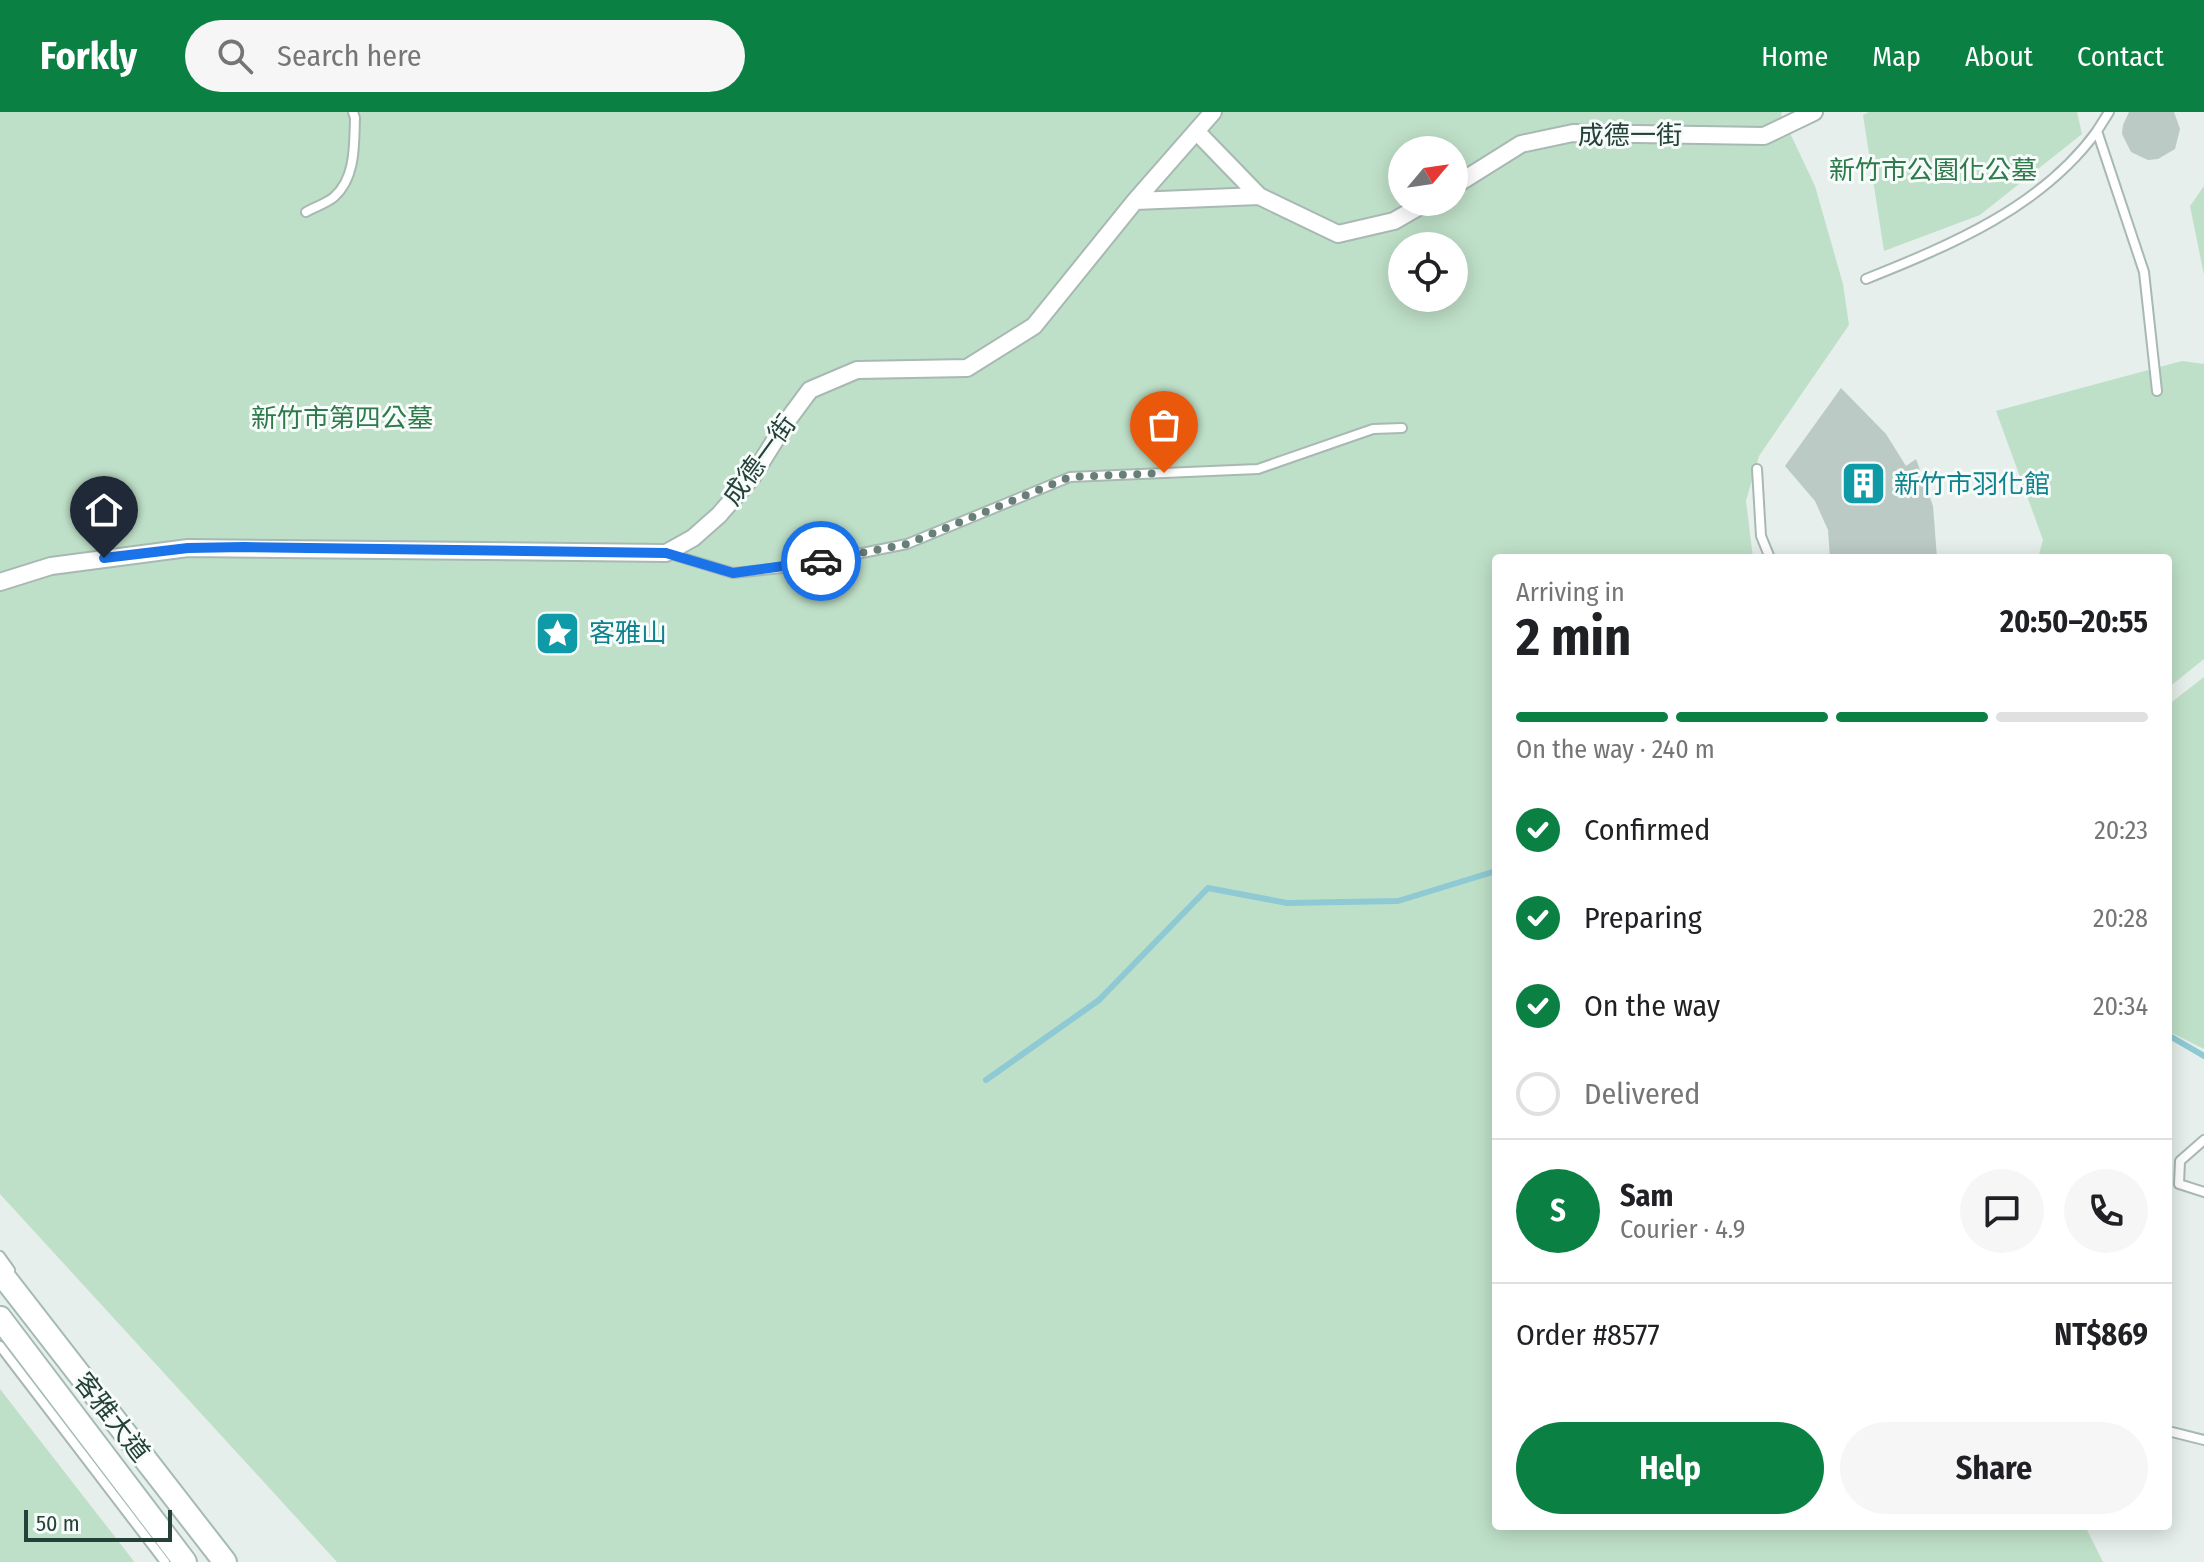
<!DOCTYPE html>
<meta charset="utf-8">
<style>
:root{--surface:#fff;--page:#f6f6f6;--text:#202124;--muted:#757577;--line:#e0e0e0;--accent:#0b8043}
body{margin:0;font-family:"Fira Sans Condensed","Noto Sans TC",sans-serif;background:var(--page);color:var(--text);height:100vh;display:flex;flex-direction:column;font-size:30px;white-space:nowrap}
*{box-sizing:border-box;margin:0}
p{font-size:26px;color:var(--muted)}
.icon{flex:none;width:44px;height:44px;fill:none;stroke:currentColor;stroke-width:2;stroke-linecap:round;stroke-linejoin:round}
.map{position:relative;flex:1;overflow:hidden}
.drawer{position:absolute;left:1492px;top:442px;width:680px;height:976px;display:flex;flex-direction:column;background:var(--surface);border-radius:8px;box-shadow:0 4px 20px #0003}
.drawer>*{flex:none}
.needle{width:52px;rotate:61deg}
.tools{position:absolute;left:1388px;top:24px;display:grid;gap:16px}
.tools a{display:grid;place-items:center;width:80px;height:80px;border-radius:50%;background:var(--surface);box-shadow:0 4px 20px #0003;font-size:40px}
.scale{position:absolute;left:24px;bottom:20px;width:148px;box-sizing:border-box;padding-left:8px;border:4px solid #24423a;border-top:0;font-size:22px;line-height:28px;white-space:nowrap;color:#24423a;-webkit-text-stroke:6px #f7fbf9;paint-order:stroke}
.pin{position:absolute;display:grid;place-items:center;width:68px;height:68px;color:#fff;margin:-82px -34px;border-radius:50% 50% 50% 0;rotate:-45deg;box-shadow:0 0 8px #0007}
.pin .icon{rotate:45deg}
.courier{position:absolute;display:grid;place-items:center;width:80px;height:80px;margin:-40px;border:6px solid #1a73e8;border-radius:50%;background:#fff;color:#222;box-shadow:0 2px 10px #0007}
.summary em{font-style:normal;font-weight:700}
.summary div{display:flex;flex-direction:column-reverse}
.summary{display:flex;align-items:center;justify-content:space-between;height:136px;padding:0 24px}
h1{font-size:52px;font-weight:700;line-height:60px}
.bar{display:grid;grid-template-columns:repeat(4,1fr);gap:12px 8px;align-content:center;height:96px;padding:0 24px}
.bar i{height:10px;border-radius:6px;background:var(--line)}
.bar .active{background:var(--accent)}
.bar p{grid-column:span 4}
.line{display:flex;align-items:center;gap:20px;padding:0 24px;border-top:2px solid var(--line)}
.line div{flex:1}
.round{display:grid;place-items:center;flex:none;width:84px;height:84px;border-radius:42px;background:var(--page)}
ol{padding:0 24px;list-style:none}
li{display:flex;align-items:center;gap:24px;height:88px}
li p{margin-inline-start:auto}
li .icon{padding:8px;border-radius:50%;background:var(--accent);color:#fff;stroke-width:4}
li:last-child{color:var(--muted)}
li i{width:44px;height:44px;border:4px solid var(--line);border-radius:50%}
.primary-button{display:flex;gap:16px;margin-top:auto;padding:16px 24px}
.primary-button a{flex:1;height:92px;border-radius:48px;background:var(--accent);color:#fff;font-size:32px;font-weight:700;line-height:92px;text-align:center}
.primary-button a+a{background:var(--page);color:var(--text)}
header{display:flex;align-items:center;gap:48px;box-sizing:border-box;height:112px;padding:0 40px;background:var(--accent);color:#fff}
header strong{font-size:38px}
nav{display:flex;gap:44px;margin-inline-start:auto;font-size:28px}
.search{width:560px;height:72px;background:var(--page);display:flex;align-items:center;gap:20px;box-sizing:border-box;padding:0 28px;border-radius:44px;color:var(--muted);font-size:30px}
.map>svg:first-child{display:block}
.green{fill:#bfe0c8;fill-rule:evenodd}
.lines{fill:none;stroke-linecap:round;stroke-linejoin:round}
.stream{stroke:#8ec9d4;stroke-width:6}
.building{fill:#bbcac4}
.lane-casing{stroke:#a8b8b2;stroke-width:12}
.street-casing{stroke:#a8b8b2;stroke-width:20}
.secondary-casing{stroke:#a4bbb3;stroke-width:26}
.lane{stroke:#fff;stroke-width:8}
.street{stroke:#fff;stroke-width:16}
.secondary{stroke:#fff;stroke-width:22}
.done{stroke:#687f78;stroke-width:8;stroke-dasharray:0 14.4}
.route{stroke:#1a73e8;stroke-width:10}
.labels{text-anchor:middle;stroke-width:6;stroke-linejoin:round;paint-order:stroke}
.street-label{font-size:26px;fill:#24423a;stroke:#f7fbf9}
.park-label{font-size:26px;fill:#2d7a4b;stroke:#f7fbf9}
.culture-label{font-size:26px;fill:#0d838f;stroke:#f7fbf9;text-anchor:start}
</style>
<header>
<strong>Forkly</strong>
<div class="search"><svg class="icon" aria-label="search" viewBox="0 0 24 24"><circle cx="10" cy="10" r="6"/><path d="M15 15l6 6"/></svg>Search here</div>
<nav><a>Home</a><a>Map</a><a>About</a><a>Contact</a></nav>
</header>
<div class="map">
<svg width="2204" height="1450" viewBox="0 0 2204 1450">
<rect width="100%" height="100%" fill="#e6efeb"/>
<path class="green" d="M 0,0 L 1782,0 L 1781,2 L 1815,74 L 1843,172 L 1849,213 L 1759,344 L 1746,389 L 1753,446 L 1496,446 L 1496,1414 L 2085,1414 L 2103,1450 L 337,1450 L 0,1082 ZM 1402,38 L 1454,38 L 1454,90 L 1402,90 ZM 1402,134 L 1454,134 L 1454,186 L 1402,186 Z
M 1869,0 L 2077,0 L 2082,22 L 1980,103 L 1884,139 L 1863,3 Z
M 2204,74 L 2204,163 L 2190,94 Z
M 2182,249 L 2204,252 L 2204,547 L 2168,576 L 2168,446 L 2038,446 L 2043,428 L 1996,299 Z
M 2204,565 L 2204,937 L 2168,919 L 2168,593 Z
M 0,1277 L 133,1448 L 134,1450 L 0,1450 Z"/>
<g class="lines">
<path class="stream" d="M 2168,923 L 2204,944
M 986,968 L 1099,888 L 1208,776 L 1287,791 L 1398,789 L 1496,759"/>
</g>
<path class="building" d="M 2129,0 L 2174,0 L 2180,17 L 2175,37 L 2158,47 L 2148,48 L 2131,40 L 2122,22 L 2123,13 Z
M 1841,276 L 1886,322 L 1906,354 L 1916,347 L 1933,394 L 1937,446 L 1830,446 L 1828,418 L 1815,389 L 1785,354 Z"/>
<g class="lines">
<defs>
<path id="lane" d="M 2109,0 L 2097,19 L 2144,160 L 2157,279
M 306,100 C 315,95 327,91 334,85 C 356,66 354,32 355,6 L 353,0
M 1866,167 C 1951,133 2042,95 2097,19
M 1757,357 L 1761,424 L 1770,446
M 667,441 L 733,461 L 792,455 L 907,432 L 1070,365 L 1258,357 L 1373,317 L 1402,316
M 2204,1028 L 2180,1049 L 2179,1072 L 2204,1080
M 0,1144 L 10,1158
M 0,1234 L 165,1450
M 2168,1319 L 2204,1328"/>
<path id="street" d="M 1197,20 L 1259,84
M 1454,74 L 1521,32 L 1573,21 L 1764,24 L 1814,0
M 1135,89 L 1213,0
M 0,470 L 51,454 L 188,436 L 666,441 L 693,426 L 719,403 L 752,365 L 787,309 L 810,278 L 857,258 L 967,256 L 1034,214 L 1135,89 L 1259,84 L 1338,122 L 1394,109 L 1427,90"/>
<path id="secondary" d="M 0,1160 L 225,1450
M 0,1206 L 185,1450"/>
</defs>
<use href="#lane" class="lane-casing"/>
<use href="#street" class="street-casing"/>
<use href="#secondary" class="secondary-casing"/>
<use href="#lane" class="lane"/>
<use href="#street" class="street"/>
<use href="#secondary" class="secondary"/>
</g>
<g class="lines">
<path class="done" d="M 821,449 L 907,432 L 1070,365 L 1164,361"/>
<path class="route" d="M 104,446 L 188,436 L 244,435 L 666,441 L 733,461 L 821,449"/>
</g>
<defs>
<symbol id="building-square" viewBox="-11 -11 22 22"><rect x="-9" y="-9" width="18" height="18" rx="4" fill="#0f9aa8" stroke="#f7fbf9"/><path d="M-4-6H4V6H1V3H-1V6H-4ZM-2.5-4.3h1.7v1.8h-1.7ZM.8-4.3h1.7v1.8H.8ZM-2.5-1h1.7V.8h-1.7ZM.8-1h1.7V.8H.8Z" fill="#fff"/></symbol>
<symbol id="sight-square" viewBox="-11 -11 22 22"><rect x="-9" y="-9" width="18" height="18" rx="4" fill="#0f9aa8" stroke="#f7fbf9"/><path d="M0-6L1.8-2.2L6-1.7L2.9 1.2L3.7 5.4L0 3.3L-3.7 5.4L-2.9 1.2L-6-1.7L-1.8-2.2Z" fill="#fff"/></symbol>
</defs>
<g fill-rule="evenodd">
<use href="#building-square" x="1838" y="346" width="51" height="51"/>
<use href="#sight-square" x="532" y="496" width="51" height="51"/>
</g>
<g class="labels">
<g class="street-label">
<text x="1630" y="32">成德一街</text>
<text transform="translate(759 348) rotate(-54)" y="9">成德一街</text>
<text transform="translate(112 1305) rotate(52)" y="9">客雅大道</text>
</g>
<g class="park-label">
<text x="1933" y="67">新竹市公園化公墓</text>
<text x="342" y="315">新竹市第四公墓</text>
</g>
<g class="culture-label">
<text x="1894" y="381">新竹市羽化館</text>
<text x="589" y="530">客雅山</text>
</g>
</g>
</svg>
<div class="tools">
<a><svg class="needle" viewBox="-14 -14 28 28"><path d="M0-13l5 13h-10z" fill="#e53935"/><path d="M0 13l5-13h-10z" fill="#757577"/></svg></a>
<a><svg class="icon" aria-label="locate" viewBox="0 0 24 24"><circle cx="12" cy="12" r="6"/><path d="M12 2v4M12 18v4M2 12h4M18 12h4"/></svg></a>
</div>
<div class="scale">50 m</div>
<div class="pin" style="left:1164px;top:361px;background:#ea580c"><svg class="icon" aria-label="bag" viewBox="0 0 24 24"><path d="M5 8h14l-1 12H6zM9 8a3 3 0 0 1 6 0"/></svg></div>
<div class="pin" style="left:104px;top:446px;background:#1f2937"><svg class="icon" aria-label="home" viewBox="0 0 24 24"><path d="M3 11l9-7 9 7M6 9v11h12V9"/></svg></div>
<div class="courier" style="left:821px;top:449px"><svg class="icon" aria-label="car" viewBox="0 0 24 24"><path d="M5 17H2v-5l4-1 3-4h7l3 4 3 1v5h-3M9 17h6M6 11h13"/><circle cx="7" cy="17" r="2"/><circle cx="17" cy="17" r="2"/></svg></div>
<section class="drawer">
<div class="summary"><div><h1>2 min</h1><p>Arriving in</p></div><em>20:50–20:55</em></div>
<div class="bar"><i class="active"></i><i class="active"></i><i class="active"></i><i></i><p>On the way · 240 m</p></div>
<ol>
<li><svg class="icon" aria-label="check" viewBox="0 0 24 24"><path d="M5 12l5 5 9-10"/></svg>Confirmed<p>20:23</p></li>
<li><svg class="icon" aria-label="check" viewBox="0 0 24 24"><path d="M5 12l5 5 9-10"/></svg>Preparing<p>20:28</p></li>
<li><svg class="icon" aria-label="check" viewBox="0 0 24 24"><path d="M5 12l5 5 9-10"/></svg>On the way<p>20:34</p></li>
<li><i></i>Delivered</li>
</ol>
<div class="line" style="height:144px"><b class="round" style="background:var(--accent);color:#fff">S</b><div><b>Sam</b><p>Courier · 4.9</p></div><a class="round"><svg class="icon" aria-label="chat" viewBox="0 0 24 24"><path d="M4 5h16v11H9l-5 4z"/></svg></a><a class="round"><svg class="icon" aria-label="phone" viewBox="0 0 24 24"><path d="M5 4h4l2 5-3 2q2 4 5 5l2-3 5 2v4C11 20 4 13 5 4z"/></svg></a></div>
<div class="line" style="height:104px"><div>Order #8577</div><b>NT$869</b></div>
<div class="primary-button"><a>Help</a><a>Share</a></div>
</section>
</div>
